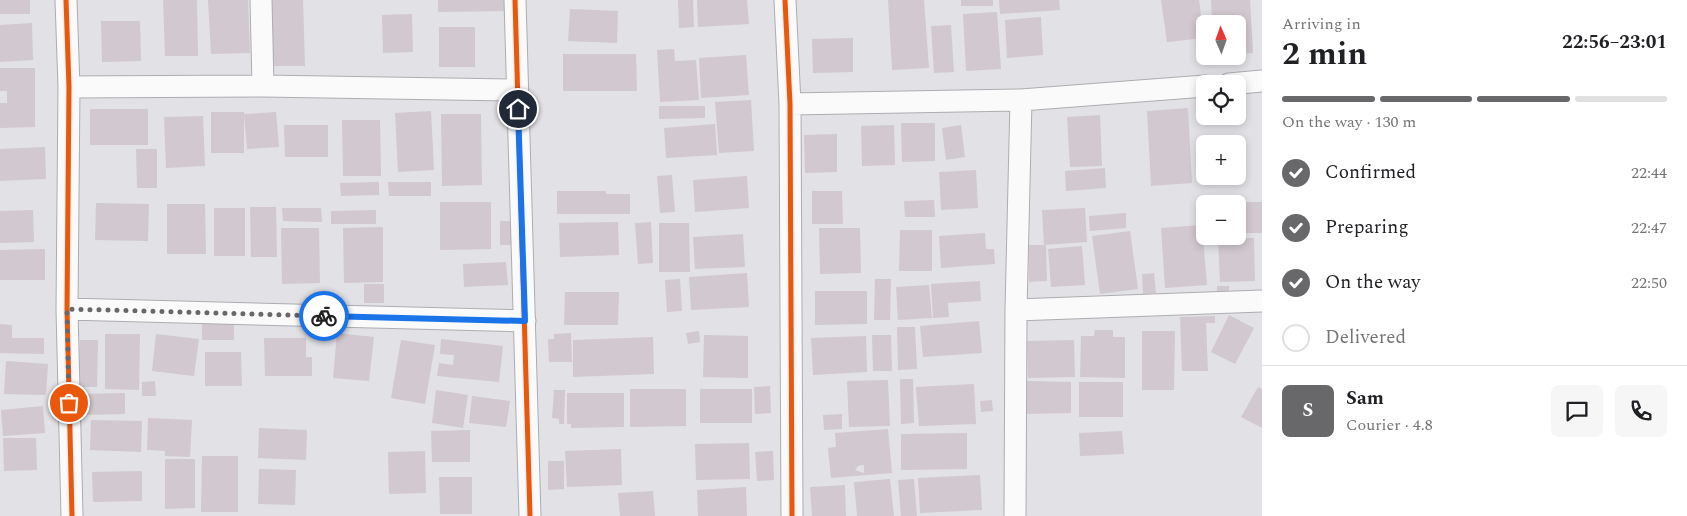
<!DOCTYPE html>
<meta charset="utf-8">
<style>
:root{--surface:#fff;--page:#f6f6f6;--text:#202124;--muted:#757577;--line:#e0e0e0;--accent:#68686b}
body{margin:0;font-family:Spectral,serif;background:var(--page);color:var(--text);height:100vh;display:flex;flex-direction:column;font-size:19px;white-space:nowrap}
*{box-sizing:border-box;margin:0}
p{font-size:16px;color:var(--muted)}
.icon{flex:none;width:28px;height:28px;fill:none;stroke:currentColor;stroke-width:2;stroke-linecap:round;stroke-linejoin:round}
.map{position:relative;flex:1;overflow:hidden}
.panel{display:flex;flex-direction:column;background:var(--surface);width:425px}
.panel>*{flex:none}
.needle{width:32px;rotate:358deg}
.fabs{position:absolute;left:1196px;top:15px;display:grid;gap:10px}
.fabs a{display:grid;place-items:center;width:50px;height:50px;border-radius:8px;background:var(--surface);box-shadow:0 2px 8px #0003;font-size:25px}
.pin{position:absolute;display:grid;place-items:center;width:42px;height:42px;color:#fff;margin:-21px;border:2px solid #fff;border-radius:50%;box-shadow:0 1px 5px #0007}
.courier{position:absolute;display:grid;place-items:center;width:50px;height:50px;margin:-25px;border:4px solid #1a73e8;border-radius:50%;background:#fff;color:#222;box-shadow:0 1px 6px #0007}
.headline em{font-style:normal;font-weight:700}
.headline div{display:flex;flex-direction:column-reverse}
.headline{display:flex;align-items:center;justify-content:space-between;height:85px;padding:0 20px}
h1{font-size:32px;font-weight:700;line-height:38px}
.bar{display:grid;grid-template-columns:repeat(4,1fr);gap:8px 5px;align-content:center;height:60px;padding:0 20px}
.bar i{height:6px;border-radius:4px;background:var(--line)}
.bar .on{background:var(--accent)}
.bar p{grid-column:span 4}
.line{display:flex;align-items:center;gap:12px;padding:0 20px;border-top:1px solid var(--line)}
.line div{flex:1}
.round{display:grid;place-items:center;flex:none;width:52px;height:52px;border-radius:8px;background:var(--page)}
ol{padding:0 20px;list-style:none}
li{display:flex;align-items:center;gap:15px;height:55px}
li p{margin-inline-start:auto}
li .icon{padding:5px;border-radius:50%;background:var(--accent);color:#fff;stroke-width:4}
li:last-child{color:var(--muted)}
li i{width:28px;height:28px;border:2px solid var(--line);border-radius:50%}
main{display:flex;flex:1;min-height:0}
.map>svg:first-child{display:block}
.building{fill:#d2c8cf;fill-rule:evenodd}
.lines{fill:none;stroke-linecap:round;stroke-linejoin:round}
.minor-casing{stroke:#adadb0;stroke-width:23}
.minor{stroke:#fbfafb;stroke-width:21}
.cycleway-casing{stroke:#eeeef4;stroke-width:8}
.cycleway{stroke:#e8590c;stroke-width:5}
.done{stroke:#68686b;stroke-width:5;stroke-dasharray:0 9}
.route{stroke:#1a73e8;stroke-width:6}
</style>
<main>
<div class="map">
<svg width="1262" height="516" viewBox="0 0 1262 516">
<rect width="100%" height="100%" fill="#e2e1e6"/>
<path class="building" d="M 0,0 L 30,0 L 30,14 L 0,14 Z
M 163,0 L 197,0 L 198,56 L 165,56 Z
M 208,0 L 248,0 L 250,53 L 211,54 Z
M 267,0 L 303,0 L 305,66 L 268,66 Z
M 438,0 L 509,0 L 509,11 L 438,12 Z
M 678,0 L 693,0 L 694,27 L 679,28 Z
M 697,0 L 747,0 L 749,24 L 698,27 Z
M 888,0 L 924,0 L 929,68 L 892,70 Z
M 961,0 L 993,0 L 993,6 L 961,6 Z
M 999,0 L 1059,0 L 1060,10 L 1000,14 Z
M 1161,0 L 1199,0 L 1204,38 L 1167,42 Z
M 1211,0 L 1250,0 L 1253,53 L 1238,54 L 1238,24 L 1212,24 Z
M 570,9 L 618,11 L 617,43 L 568,41 Z
M 997,12 L 1001,69 L 966,71 L 963,14 Z
M 412,14 L 413,52 L 383,53 L 382,15 Z
M 1041,17 L 1043,55 L 1007,58 L 1005,20 Z
M 101,21 L 140,21 L 141,61 L 102,62 Z
M 32,23 L 33,60 L 0,62 L 0,25 Z
M 951,25 L 954,72 L 934,73 L 931,26 Z
M 439,27 L 475,27 L 475,67 L 439,67 Z
M 853,38 L 853,72 L 813,73 L 812,39 Z
M 674,49 L 675,61 L 696,60 L 699,100 L 660,102 L 657,50 Z
M 563,54 L 636,54 L 637,91 L 563,91 Z
M 746,55 L 749,95 L 701,98 L 699,58 Z
M 0,68 L 35,68 L 35,127 L 0,128 L 0,103 L 7,103 L 7,91 L 0,91 Z
M 751,100 L 754,151 L 719,153 L 715,102 Z
M 659,106 L 705,106 L 705,118 L 659,119 Z
M 1188,108 L 1192,183 L 1151,186 L 1147,111 Z
M 90,109 L 148,109 L 148,145 L 90,145 Z
M 431,111 L 434,170 L 398,172 L 395,113 Z
M 211,112 L 244,112 L 244,153 L 211,153 Z
M 276,112 L 279,147 L 247,149 L 244,114 Z
M 441,114 L 481,114 L 482,185 L 442,186 Z
M 1100,115 L 1102,166 L 1070,167 L 1067,117 Z
M 203,116 L 205,166 L 166,168 L 164,117 Z
M 342,120 L 380,120 L 381,176 L 343,176 Z
M 901,123 L 935,123 L 935,161 L 902,162 Z
M 715,124 L 717,155 L 666,158 L 664,128 Z
M 284,125 L 328,125 L 328,157 L 285,157 Z
M 894,125 L 895,165 L 862,166 L 861,126 Z
M 961,125 L 965,157 L 946,160 L 942,128 Z
M 837,134 L 837,172 L 805,173 L 804,135 Z
M 45,147 L 46,179 L 0,181 L 0,149 Z
M 136,149 L 157,149 L 157,188 L 137,188 Z
M 1105,168 L 1106,188 L 1066,191 L 1065,171 Z
M 976,170 L 978,208 L 941,210 L 939,172 Z
M 672,175 L 675,212 L 660,213 L 657,176 Z
M 747,176 L 749,208 L 695,212 L 693,180 Z
M 379,182 L 379,195 L 341,196 L 340,183 Z
M 388,182 L 431,182 L 431,196 L 389,196 Z
M 557,191 L 606,191 L 606,194 L 630,194 L 630,214 L 557,214 Z
M 812,191 L 842,191 L 843,224 L 812,224 Z
M 934,200 L 935,217 L 905,217 L 904,201 Z
M 440,202 L 491,202 L 491,249 L 440,250 Z
M 1223,202 L 1262,202 L 1262,233 L 1238,233 L 1238,204 L 1223,204 Z
M 96,203 L 149,204 L 148,241 L 95,240 Z
M 167,204 L 205,204 L 206,254 L 167,254 Z
M 250,207 L 276,207 L 277,257 L 251,257 Z
M 214,208 L 245,208 L 245,256 L 214,256 Z
M 282,208 L 321,208 L 322,222 L 283,221 Z
M 1085,208 L 1087,242 L 1044,245 L 1042,210 Z
M 33,210 L 34,242 L 0,243 L 0,211 Z
M 376,210 L 376,224 L 331,224 L 331,211 Z
M 1126,213 L 1126,228 L 1090,231 L 1089,216 Z
M 500,221 L 519,221 L 519,245 L 500,245 Z
M 618,222 L 619,255 L 560,257 L 559,223 Z
M 651,222 L 653,263 L 638,264 L 635,223 Z
M 659,223 L 689,223 L 690,272 L 659,272 Z
M 1202,225 L 1207,285 L 1165,288 L 1161,228 Z
M 383,227 L 383,282 L 344,283 L 343,228 Z
M 281,228 L 319,228 L 320,283 L 282,284 Z
M 819,228 L 860,228 L 861,273 L 820,274 Z
M 900,230 L 932,230 L 932,271 L 899,271 Z
M 1130,231 L 1138,289 L 1100,294 L 1092,236 Z
M 985,233 L 986,249 L 994,249 L 995,264 L 941,268 L 939,236 Z
M 743,234 L 745,267 L 695,269 L 693,237 Z
M 1254,238 L 1255,281 L 1220,282 L 1218,239 Z
M 1029,245 L 1046,245 L 1047,281 L 1029,282 Z
M 1082,246 L 1085,285 L 1051,287 L 1048,249 Z
M 45,249 L 45,280 L 0,280 L 0,250 Z
M 506,262 L 508,285 L 464,287 L 463,264 Z
M 747,273 L 749,307 L 691,310 L 689,277 Z
M 1154,273 L 1156,293 L 1143,294 L 1142,274 Z
M 680,279 L 682,311 L 667,312 L 665,280 Z
M 875,279 L 891,279 L 890,320 L 874,320 Z
M 980,281 L 981,301 L 948,303 L 949,317 L 933,318 L 931,284 Z
M 364,284 L 384,284 L 384,303 L 364,303 Z
M 929,285 L 932,318 L 898,320 L 896,287 Z
M 1217,286 L 1229,286 L 1229,295 L 1217,295 Z
M 815,291 L 867,291 L 867,324 L 815,325 Z
M 565,292 L 619,292 L 618,325 L 564,325 Z
M 1229,315 L 1254,328 L 1235,364 L 1211,352 Z
M 1215,316 L 1215,323 L 1206,323 L 1208,371 L 1182,371 L 1180,317 Z
M 979,321 L 982,353 L 923,357 L 920,326 Z
M 202,323 L 234,323 L 234,340 L 202,340 Z
M 0,324 L 12,325 L 12,338 L 44,338 L 44,354 L 0,353 Z
M 897,327 L 915,327 L 917,369 L 898,370 Z
M 1095,330 L 1113,330 L 1113,337 L 1125,337 L 1125,378 L 1080,377 L 1081,336 L 1094,336 Z
M 699,331 L 700,342 L 688,344 L 686,333 Z
M 1142,331 L 1175,331 L 1174,390 L 1142,390 Z
M 337,333 L 374,337 L 369,381 L 333,378 Z
M 571,333 L 572,362 L 549,362 L 548,339 L 554,339 L 554,334 Z
M 105,334 L 140,334 L 139,390 L 105,389 Z
M 156,334 L 199,339 L 194,376 L 152,371 Z
M 704,335 L 748,336 L 748,378 L 703,377 Z
M 872,335 L 891,335 L 892,371 L 873,371 Z
M 866,336 L 867,372 L 813,375 L 811,338 Z
M 653,337 L 654,374 L 573,377 L 573,340 Z
M 264,338 L 306,338 L 306,357 L 312,357 L 312,376 L 265,376 Z
M 441,339 L 503,346 L 499,382 L 437,376 L 439,363 L 453,365 L 454,355 L 440,354 Z
M 80,340 L 98,340 L 97,387 L 79,387 Z
M 401,340 L 435,345 L 425,404 L 391,398 Z
M 1074,340 L 1075,377 L 1028,378 L 1027,341 Z
M 205,352 L 241,352 L 242,386 L 205,386 Z
M 6,361 L 48,364 L 46,395 L 4,394 Z
M 900,379 L 913,379 L 914,423 L 901,424 Z
M 888,380 L 890,426 L 849,427 L 847,381 Z
M 155,381 L 156,396 L 142,396 L 142,382 Z
M 1026,381 L 1071,382 L 1071,413 L 1026,414 Z
M 1079,382 L 1123,382 L 1123,417 L 1079,417 Z
M 974,384 L 976,424 L 919,426 L 916,387 Z
M 770,386 L 771,413 L 755,414 L 754,387 Z
M 1258,387 L 1262,389 L 1262,428 L 1241,417 Z
M 630,389 L 686,389 L 686,426 L 630,427 Z
M 700,389 L 752,389 L 752,423 L 700,423 Z
M 436,390 L 468,395 L 463,428 L 432,423 Z
M 554,390 L 565,390 L 564,424 L 559,424 L 559,419 L 552,418 Z
M 125,393 L 125,414 L 82,415 L 81,394 Z
M 567,393 L 624,393 L 624,427 L 571,428 L 571,424 L 567,424 Z
M 472,396 L 510,401 L 506,427 L 469,423 Z
M 992,400 L 993,411 L 981,412 L 980,401 Z
M 43,406 L 45,433 L 3,436 L 1,410 Z
M 842,414 L 842,429 L 824,430 L 823,415 Z
M 148,418 L 192,420 L 190,457 L 165,456 L 165,451 L 147,450 Z
M 91,420 L 142,421 L 141,452 L 90,450 Z
M 259,428 L 307,430 L 306,460 L 258,458 Z
M 888,429 L 892,473 L 831,478 L 828,448 L 836,447 L 835,433 ZM 864,465 L 864,473 L 855,470 L 858,466 Z
M 470,430 L 470,462 L 432,462 L 431,431 Z
M 1122,431 L 1124,454 L 1080,456 L 1079,433 Z
M 967,433 L 967,469 L 901,470 L 901,434 Z
M 3,438 L 36,438 L 37,470 L 4,471 Z
M 749,443 L 750,479 L 696,480 L 695,444 Z
M 621,449 L 622,485 L 567,487 L 565,451 Z
M 425,451 L 426,493 L 389,494 L 388,452 Z
M 773,451 L 774,480 L 757,481 L 755,452 Z
M 202,456 L 238,456 L 238,512 L 201,512 Z
M 165,459 L 195,459 L 195,508 L 165,509 Z
M 548,461 L 564,461 L 564,489 L 548,490 Z
M 259,469 L 296,470 L 295,505 L 258,504 Z
M 142,471 L 142,501 L 93,502 L 92,472 Z
M 980,475 L 982,510 L 920,513 L 918,478 Z
M 439,477 L 472,477 L 472,514 L 440,514 Z
M 890,479 L 894,516 L 857,516 L 854,482 Z
M 914,479 L 917,516 L 901,516 L 898,480 Z
M 845,485 L 846,516 L 812,516 L 810,487 Z
M 746,487 L 747,516 L 698,516 L 697,490 Z
M 653,491 L 655,516 L 620,516 L 618,493 Z"/>
<g class="lines">
<defs>
<path id="minor" d="M 66,0 L 69,87 L 67,309 L 72,516
M 261,0 L 263,86
M 515,0 L 530,516
M 785,0 L 790,104 L 792,516
M 1229,84 L 1262,81
M 69,87 L 263,86 L 517,90
M 790,104 L 1021,100 L 1205,86
M 67,309 L 525,321
M 1016,310 L 1262,301
M 1015,516 L 1016,310 L 1021,100"/>
</defs>
<use href="#minor" class="minor-casing"/>
<use href="#minor" class="minor"/>
<defs>
<path id="cycleway" d="M 66,0 L 69,87 L 67,309 L 72,516
M 515,0 L 530,516
M 785,0 L 790,104 L 792,516"/>
</defs>
<use href="#cycleway" class="cycleway-casing"/>
<use href="#cycleway" class="cycleway"/>
</g>
<g class="lines">
<path class="done" d="M 69,403 L 67,309 L 324,316"/>
<path class="route" d="M 324,316 L 525,321 L 518,109"/>
</g>
</svg>
<div class="fabs">
<a><svg class="needle" viewBox="-14 -14 28 28"><path d="M0-13l5 13h-10z" fill="#e53935"/><path d="M0 13l5-13h-10z" fill="#757577"/></svg></a>
<a><svg class="icon" aria-label="locate" viewBox="0 0 24 24"><circle cx="12" cy="12" r="6"/><path d="M12 2v4M12 18v4M2 12h4M18 12h4"/></svg></a>
<a>+</a>
<a>−</a>
</div>
<div class="pin" style="left:69px;top:403px;background:#ea580c"><svg class="icon" aria-label="bag" viewBox="0 0 24 24"><path d="M5 8h14l-1 12H6zM9 8a3 3 0 0 1 6 0"/></svg></div>
<div class="pin" style="left:518px;top:109px;background:#1f2937"><svg class="icon" aria-label="home" viewBox="0 0 24 24"><path d="M3 11l9-7 9 7M6 9v11h12V9"/></svg></div>
<div class="courier" style="left:324px;top:316px"><svg class="icon" aria-label="bike" viewBox="0 0 24 24"><circle cx="6" cy="16" r="4"/><circle cx="18" cy="16" r="4"/><path d="M6 16l4-8h5l3 8M10 8l3 8H6M13 5h3"/></svg></div>
</div>
<section class="panel">
<div class="headline"><div><h1>2 min</h1><p>Arriving in</p></div><em>22:56–23:01</em></div>
<div class="bar"><i class="on"></i><i class="on"></i><i class="on"></i><i></i><p>On the way · 130 m</p></div>
<ol>
<li><svg class="icon" aria-label="check" viewBox="0 0 24 24"><path d="M5 12l5 5 9-10"/></svg>Confirmed<p>22:44</p></li>
<li><svg class="icon" aria-label="check" viewBox="0 0 24 24"><path d="M5 12l5 5 9-10"/></svg>Preparing<p>22:47</p></li>
<li><svg class="icon" aria-label="check" viewBox="0 0 24 24"><path d="M5 12l5 5 9-10"/></svg>On the way<p>22:50</p></li>
<li><i></i>Delivered</li>
</ol>
<div class="line" style="height:90px"><b class="round" style="background:var(--accent);color:#fff">S</b><div><b>Sam</b><p>Courier · 4.8</p></div><a class="round"><svg class="icon" aria-label="chat" viewBox="0 0 24 24"><path d="M4 5h16v11H9l-5 4z"/></svg></a><a class="round"><svg class="icon" aria-label="phone" viewBox="0 0 24 24"><path d="M5 4h4l2 5-3 2q2 4 5 5l2-3 5 2v4C11 20 4 13 5 4z"/></svg></a></div>
</section>
</main>
